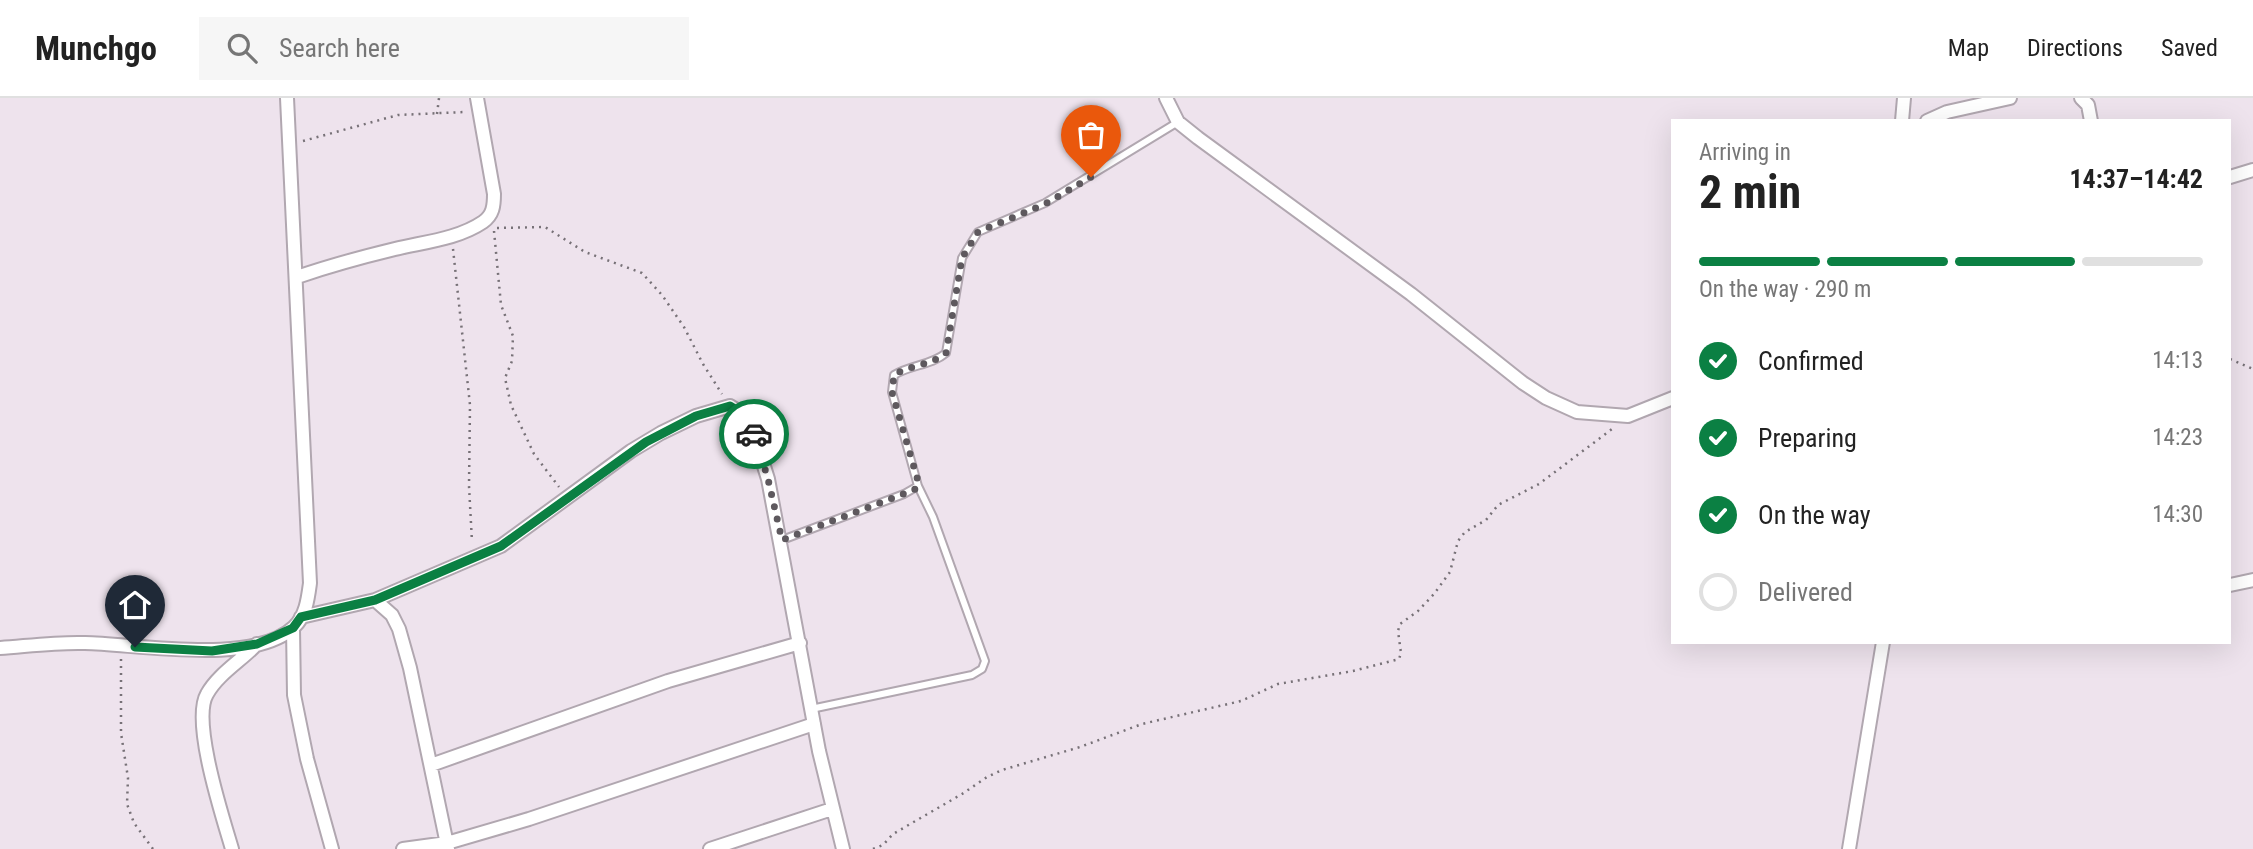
<!DOCTYPE html>
<meta charset="utf-8">
<style>
:root{--surface:#fff;--page:#f6f6f6;--text:#222;--muted:#767676;--line:#e0e0e0;--accent:#0b8043}
body{margin:0;font-family:"Roboto Condensed",sans-serif;background:var(--page);color:var(--text);height:100vh;display:flex;flex-direction:column;font-size:26px;white-space:nowrap}
*{box-sizing:border-box;margin:0}
p{font-size:23px;color:var(--muted)}
.icon{flex:none;width:38px;height:38px;fill:none;stroke:currentColor;stroke-width:2;stroke-linecap:round;stroke-linejoin:round}
.map{position:relative;flex:1;overflow:hidden}
.details{position:absolute;left:1671px;top:21px;width:560px;height:525px;display:flex;flex-direction:column;background:var(--surface);border-radius:0px;box-shadow:0 7px 28px #0002}
.details>*{flex:none}
.pin{position:absolute;display:grid;place-items:center;width:60px;height:60px;color:#fff;margin:-72px -30px;border-radius:50% 50% 50% 0;rotate:-45deg;box-shadow:0 0 7px #0007}
.pin .icon{rotate:45deg}
.courier{position:absolute;display:grid;place-items:center;width:70px;height:70px;margin:-35px;border:5px solid #0b8043;border-radius:50%;background:#fff;color:#222;box-shadow:0 2px 9px #0007}
.overview em{font-style:normal;font-weight:700}
.overview div{display:flex;flex-direction:column-reverse}
.overview{display:flex;align-items:center;justify-content:space-between;height:119px;padding:0 28px}
h1{font-size:46px;font-weight:700;line-height:52px}
.bar{display:grid;grid-template-columns:repeat(4,1fr);gap:10px 7px;align-content:center;height:84px;padding:0 28px}
.bar i{height:9px;border-radius:5px;background:var(--line)}
.bar .active{background:var(--accent)}
.bar p{grid-column:span 4}
ol{padding:0 28px;list-style:none}
li{display:flex;align-items:center;gap:21px;height:77px}
li p{margin-inline-start:auto}
li .icon{padding:7px;border-radius:50%;background:var(--accent);color:#fff;stroke-width:4}
li:last-child{color:var(--muted)}
li i{width:38px;height:38px;border:4px solid var(--line);border-radius:50%}
header{display:flex;align-items:center;gap:42px;box-sizing:border-box;height:98px;padding:0 35px;background:var(--surface);border-bottom:2px solid var(--line)}
header strong{font-size:33px}
nav{display:flex;gap:38px;margin-inline-start:auto;font-size:24px}
.search{width:490px;height:63px;background:var(--page);display:flex;align-items:center;gap:18px;box-sizing:border-box;padding:0 24px;border-radius:0px;color:var(--muted);font-size:26px}
.map>svg:first-child{display:block}
.lines{fill:none;stroke-linecap:round;stroke-linejoin:round}
.service-casing{stroke:#b1a7b0;stroke-width:10}
.minor-casing{stroke:#b1a7b0;stroke-width:16}
.path{stroke:#777177;stroke-width:2.5;stroke-dasharray:2 5;stroke-linecap:butt}
.service{stroke:#fff;stroke-width:6}
.minor{stroke:#fff;stroke-width:12}
.done{stroke:#5e595e;stroke-width:7;stroke-dasharray:0 12.6}
.route{stroke:#0b8043;stroke-width:9}
</style>
<header>
<strong>Munchgo</strong>
<div class="search"><svg class="icon" aria-label="search" viewBox="0 0 24 24"><circle cx="10" cy="10" r="6"/><path d="M15 15l6 6"/></svg>Search here</div>
<nav><a>Map</a><a>Directions</a><a>Saved</a></nav>
</header>
<div class="map">
<svg width="2253" height="751" viewBox="0 0 2253 751">
<rect width="100%" height="100%" fill="#eee3ed"/>
<g class="lines">
<defs>
<path id="service" d="M 782,442 L 904,396 L 918,388 L 892,294 L 894,277 C 910,267 932,267 946,255 L 962,160 L 978,134 L 1045,105 L 1178,24
M 811,611 L 972,577 L 982,571 L 985,563 L 933,419 L 918,388"/>
<path id="minor" d="M 1166,0 L 1178,24 L 1198,40 L 1411,196 L 1523,285 L 1546,300 L 1577,314 L 1628,318 L 1673,300
M 2081,0 L 2088,7 L 2091,23
M 1902,23 L 1904,0
M 1927,23 L 1947,14 L 2010,0
M 2230,79 L 2253,72
M 297,179 C 329,168 362,159 395,151 C 424,144 458,141 483,124 C 493,117 494,108 494,96 L 477,0
M 2230,487 L 2253,482
M 375,502 L 392,517 L 399,531 L 410,570 L 448,751
M 301,519 L 375,502 L 501,448 L 631,353 L 661,335 L 696,318 L 730,308 L 741,315 L 753,333 L 768,381 L 819,653 L 843,751
M 293,530 L 294,597 L 307,661 L 332,751
M 0,550 C 28,548 57,544 85,545 C 138,546 253,568 294,529 C 306,518 308,500 310,485 L 287,0
M 431,667 L 668,583 L 800,545
M 232,751 C 223,720 191,623 207,596 C 218,576 242,562 257,546
M 403,751 L 447,745 L 529,721 L 814,626
M 710,751 L 832,711
M 1849,751 L 1883,544"/>
</defs>
<use href="#service" class="service-casing"/>
<use href="#minor" class="minor-casing"/>
<path class="path" d="M 437,16 L 439,0
M 303,43 L 398,17 L 464,14
M 497,130 L 545,129 L 585,154 L 642,175 L 662,197 L 684,229 L 703,266 L 722,296
M 494,133 L 501,207 L 513,238 L 512,263 L 505,280 L 511,307 L 534,356 L 559,389
M 453,151 L 470,307 L 469,388 L 472,444
M 2230,261 L 2253,271
M 121,561 L 121,635 L 128,680 L 127,706 L 134,725 L 153,751
M 873,751 L 883,747 L 893,736 L 962,696 L 987,679 L 1002,672 L 1080,649 L 1142,626 L 1241,603 L 1278,586 L 1353,573 L 1399,561 L 1401,555 L 1398,533 L 1400,526 L 1418,513 L 1434,496 L 1450,474 L 1458,443 L 1465,434 L 1486,422 L 1498,407 L 1539,386 L 1612,331"/>
<use href="#service" class="service"/>
<use href="#minor" class="minor"/>
</g>
<g class="lines">
<path class="done" d="M 754,336 L 768,381 L 782,442 L 914,392 L 918,388 L 918,383 L 892,294 L 894,277 C 910,267 932,267 946,255 L 962,160 L 978,134 L 1045,106 L 1091,79"/>
<path class="route" d="M 135,549 L 212,553 L 257,546 L 293,530 L 301,519 L 375,502 L 501,448 L 646,344 L 696,318 L 730,308 L 741,315 L 754,336"/>
</g>
</svg>
<div class="pin" style="left:1091px;top:79px;background:#ea580c"><svg class="icon" aria-label="bag" viewBox="0 0 24 24"><path d="M5 8h14l-1 12H6zM9 8a3 3 0 0 1 6 0"/></svg></div>
<div class="pin" style="left:135px;top:549px;background:#1f2937"><svg class="icon" aria-label="home" viewBox="0 0 24 24"><path d="M3 11l9-7 9 7M6 9v11h12V9"/></svg></div>
<div class="courier" style="left:754px;top:336px"><svg class="icon" aria-label="car" viewBox="0 0 24 24"><path d="M5 17H2v-5l4-1 3-4h7l3 4 3 1v5h-3M9 17h6M6 11h13"/><circle cx="7" cy="17" r="2"/><circle cx="17" cy="17" r="2"/></svg></div>
<section class="details">
<div class="overview"><div><h1>2 min</h1><p>Arriving in</p></div><em>14:37–14:42</em></div>
<div class="bar"><i class="active"></i><i class="active"></i><i class="active"></i><i></i><p>On the way · 290 m</p></div>
<ol>
<li><svg class="icon" aria-label="check" viewBox="0 0 24 24"><path d="M5 12l5 5 9-10"/></svg>Confirmed<p>14:13</p></li>
<li><svg class="icon" aria-label="check" viewBox="0 0 24 24"><path d="M5 12l5 5 9-10"/></svg>Preparing<p>14:23</p></li>
<li><svg class="icon" aria-label="check" viewBox="0 0 24 24"><path d="M5 12l5 5 9-10"/></svg>On the way<p>14:30</p></li>
<li><i></i>Delivered</li>
</ol>
</section>
</div>
